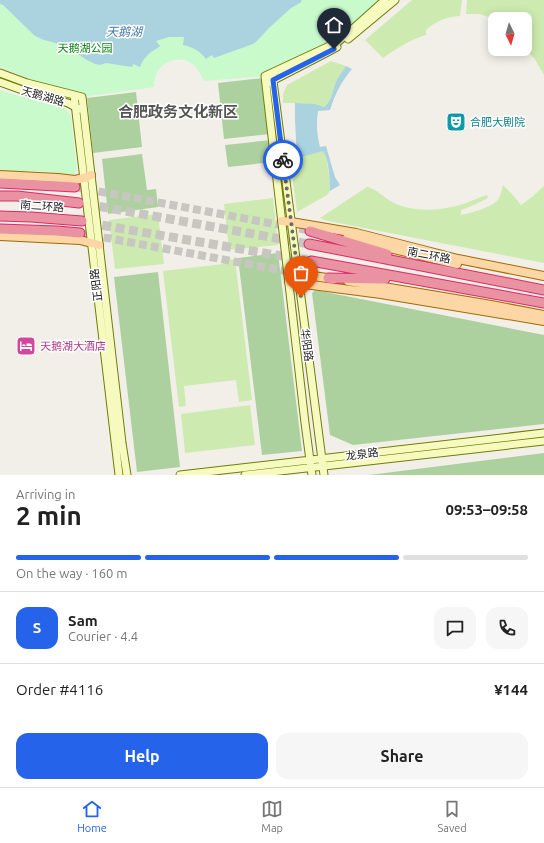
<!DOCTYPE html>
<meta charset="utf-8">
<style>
:root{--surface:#fff;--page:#f6f6f6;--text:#222;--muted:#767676;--line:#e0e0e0;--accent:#2563eb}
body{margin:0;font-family:Ubuntu,"Noto Sans SC",sans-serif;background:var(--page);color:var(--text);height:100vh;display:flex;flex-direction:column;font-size:15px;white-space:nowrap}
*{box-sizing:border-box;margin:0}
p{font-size:13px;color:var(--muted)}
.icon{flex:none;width:22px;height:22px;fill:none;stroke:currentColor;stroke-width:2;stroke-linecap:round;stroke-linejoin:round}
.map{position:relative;height:475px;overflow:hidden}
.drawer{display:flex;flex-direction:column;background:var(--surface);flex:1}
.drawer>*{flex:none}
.needle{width:26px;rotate:175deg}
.fabs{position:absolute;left:488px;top:12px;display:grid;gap:8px}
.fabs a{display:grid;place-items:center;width:44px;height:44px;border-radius:8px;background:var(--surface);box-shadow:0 2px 10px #0003;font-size:20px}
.pin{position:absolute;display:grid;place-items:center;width:34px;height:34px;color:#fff;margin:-41px -17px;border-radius:50% 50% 50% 0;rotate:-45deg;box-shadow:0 0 4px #0007}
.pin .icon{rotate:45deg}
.courier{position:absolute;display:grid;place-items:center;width:40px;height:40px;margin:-20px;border:3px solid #2563eb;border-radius:50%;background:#fff;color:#222;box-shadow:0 1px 5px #0007}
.head em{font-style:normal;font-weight:700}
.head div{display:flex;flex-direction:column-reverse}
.head{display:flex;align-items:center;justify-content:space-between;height:68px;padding:0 16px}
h1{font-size:26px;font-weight:700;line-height:30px}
.bar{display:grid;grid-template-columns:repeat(4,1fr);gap:6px 4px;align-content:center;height:48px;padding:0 16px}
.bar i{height:5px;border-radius:3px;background:var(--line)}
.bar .on{background:var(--accent)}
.bar p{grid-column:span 4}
.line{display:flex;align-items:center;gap:10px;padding:0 16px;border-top:1px solid var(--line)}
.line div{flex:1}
.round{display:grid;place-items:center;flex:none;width:42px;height:42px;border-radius:12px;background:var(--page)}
.action{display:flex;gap:8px;margin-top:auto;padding:8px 16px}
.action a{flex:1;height:46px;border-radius:12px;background:var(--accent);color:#fff;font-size:16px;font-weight:700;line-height:46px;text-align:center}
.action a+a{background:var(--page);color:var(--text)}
.tab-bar{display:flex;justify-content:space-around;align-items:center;height:56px;border-top:1px solid var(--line);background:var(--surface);font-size:11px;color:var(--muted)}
.tab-bar a{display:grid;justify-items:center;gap:2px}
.tab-bar .on{color:var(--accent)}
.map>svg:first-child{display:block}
.grass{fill:#cdebb0}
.forest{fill:#add19e}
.park{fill:#c8facc}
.water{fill:#aad3df}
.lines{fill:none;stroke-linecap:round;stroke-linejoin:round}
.primary-tunnel{stroke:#c8c6c1;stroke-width:8;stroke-dasharray:8 4;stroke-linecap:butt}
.highway-tunnel{stroke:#c8c6c1;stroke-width:9;stroke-dasharray:9 4.5;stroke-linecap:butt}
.secondary-casing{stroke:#707d05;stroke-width:9}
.primary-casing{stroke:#a06b00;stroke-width:10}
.highway-casing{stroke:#dc2a67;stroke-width:11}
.secondary{stroke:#f7fabf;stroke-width:7}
.primary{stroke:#fcd6a4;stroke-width:8}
.highway{stroke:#e892a2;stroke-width:9}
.done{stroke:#6b6a68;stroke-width:4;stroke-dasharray:0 7.2}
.route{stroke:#2563eb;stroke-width:5}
.labels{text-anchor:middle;stroke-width:3;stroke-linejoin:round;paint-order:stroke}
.park-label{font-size:11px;fill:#0c8416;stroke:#fff}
.street-label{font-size:11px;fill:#222;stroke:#fff}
.culture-label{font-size:11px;fill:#0d838f;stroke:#fff;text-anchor:start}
.hotel-label{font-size:11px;fill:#b23c85;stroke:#fff;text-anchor:start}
.water-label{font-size:12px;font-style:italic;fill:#4a7aab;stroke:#fff}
.district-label{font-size:15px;font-weight:bold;fill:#555;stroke:#fff}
</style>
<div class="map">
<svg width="544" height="475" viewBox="0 0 544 475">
<rect width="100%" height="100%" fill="#f2efe9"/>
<path class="grass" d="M 412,0 L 462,0 L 460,16 C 446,17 436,21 426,30 L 426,35 C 410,40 397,48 383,58 L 365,40 Z
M 467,0 L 544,0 L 544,75 L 534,58 L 524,49 L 525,49 L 525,19 L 495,19 L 479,14 L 466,14 Z
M 331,61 L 346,66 C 343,71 339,75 337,80 C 332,89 333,100 324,107 C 310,103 297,103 283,103 L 283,94 L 287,85 Z
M 323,150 C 329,163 329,177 330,191 L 327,195 L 297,212 L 290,159 Z
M 503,185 L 512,194 L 521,205 L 532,197 L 544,186 L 544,263 L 328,221 L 320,218 L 367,187 C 377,189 384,198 394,203 C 411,211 432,211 452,207 C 463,205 475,199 487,195 L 488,198 L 476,204 L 461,210 L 461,215 C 471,213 494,207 499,198 C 501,194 502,189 503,185 Z
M 273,198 L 278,245 L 229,250 L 224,204 Z
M 158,214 L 164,264 L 115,269 L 109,220 Z
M 235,259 L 252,400 L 239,402 L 236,380 L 184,386 L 186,406 L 179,407 L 163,271 L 223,264 L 223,260 Z
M 250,405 L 255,445 L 185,453 L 181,414 Z"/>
<path class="forest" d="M 264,78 L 270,134 L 224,139 L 218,83 Z
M 136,92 L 142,147 L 93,153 L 87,98 Z
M 271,140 L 273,162 L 228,167 L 225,145 Z
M 142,154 L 147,190 L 156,189 L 158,207 L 108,214 L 102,159 Z
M 278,253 L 302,451 L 262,455 L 238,258 Z
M 158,272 L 180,467 L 137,472 L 114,277 Z
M 315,290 L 544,335 L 544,424 L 353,445 L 330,435 L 312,293 Z
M 544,453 L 544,475 L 369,475 Z"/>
<path class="park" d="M 0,0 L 389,0 L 338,42 L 265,76 L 204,81 C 201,74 197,67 191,63 C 179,55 161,62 156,75 C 154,79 154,83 154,87 L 82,97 L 57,90 L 0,67 Z
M 0,90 L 19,96 L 66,109 L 71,116 L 77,170 L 73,175 L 40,171 L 0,171 Z"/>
<path class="water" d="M 0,0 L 302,0 L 300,3 L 291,8 L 269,28 L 256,42 L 253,44 L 214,58 L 212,55 L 206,59 C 200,51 193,47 183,45 L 184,37 L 169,37 L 156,41 L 160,46 C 158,48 154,50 151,52 C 146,56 142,61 140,67 L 133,64 L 132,67 L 106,63 L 100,65 L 95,64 L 87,60 L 63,45 L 44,40 L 35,36 L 3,5 L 0,4 Z
M 346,66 L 352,69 C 341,82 335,94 330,110 L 318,111 C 316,123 317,135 320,147 L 326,146 L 335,177 L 340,185 L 330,191 C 329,177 330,163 323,151 L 297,158 L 295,120 L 295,103 L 315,104 L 324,107 C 333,100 332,89 337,80 C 339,75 343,71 346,66 Z"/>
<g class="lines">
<path class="primary-tunnel" d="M 75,187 L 307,230
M 80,233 L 313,276"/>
<path class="highway-tunnel" d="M 86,204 L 309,244
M 89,223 L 311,261"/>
<defs>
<path id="secondary" d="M 348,39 L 395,0
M 0,73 L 27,83 L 82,97 L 122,443 L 127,475
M 272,73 L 324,475
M 0,82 L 25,91 L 68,103 L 79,109
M 270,82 L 326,53 L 337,47
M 74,95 L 119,475
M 180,475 L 544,433
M 245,475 L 544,441
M 312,475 L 305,423 L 265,76 L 338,42 L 385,0"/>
<path id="primary" d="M 0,175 L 58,178 L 75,180 L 84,178 L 91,175
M 282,221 L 291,222 L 356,233 L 419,249 L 458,259 L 544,276
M 0,236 L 80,240 L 99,245
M 347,238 L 457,264
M 313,276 L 334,279
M 348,281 L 491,305 L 544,315
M 289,282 L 381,294 L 544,321"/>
<path id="highway" d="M 0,183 L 75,187
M 0,196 L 17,196 L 79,203
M 0,216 L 31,217 L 82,221
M 0,229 L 57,231 L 80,233
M 310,231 L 387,254
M 309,244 L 544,290
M 311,261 L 544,303
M 328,278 L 385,279"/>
</defs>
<use href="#secondary" class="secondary-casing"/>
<use href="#primary" class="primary-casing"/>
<use href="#highway" class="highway-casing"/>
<use href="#secondary" class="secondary"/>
<use href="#primary" class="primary"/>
<use href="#highway" class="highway"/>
</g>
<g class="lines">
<path class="done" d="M 283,160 L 301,297"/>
<path class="route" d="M 283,160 L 273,80 L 334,49"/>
</g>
<defs>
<symbol id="theatre-square" viewBox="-11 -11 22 22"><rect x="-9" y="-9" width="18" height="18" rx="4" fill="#0f9aa8" stroke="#fff"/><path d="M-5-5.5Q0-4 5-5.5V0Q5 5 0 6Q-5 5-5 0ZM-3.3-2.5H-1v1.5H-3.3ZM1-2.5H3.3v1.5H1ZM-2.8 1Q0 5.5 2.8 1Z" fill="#fff"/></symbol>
<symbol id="hotel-square" viewBox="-11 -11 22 22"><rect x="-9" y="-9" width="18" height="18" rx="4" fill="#d1479c" stroke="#fff"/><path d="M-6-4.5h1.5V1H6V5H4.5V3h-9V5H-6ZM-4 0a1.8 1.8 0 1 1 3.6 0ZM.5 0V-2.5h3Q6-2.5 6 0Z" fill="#fff"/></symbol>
</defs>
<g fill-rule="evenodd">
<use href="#theatre-square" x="445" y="111" width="22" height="22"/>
<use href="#hotel-square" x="15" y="335" width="22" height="22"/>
</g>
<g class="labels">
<g class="park-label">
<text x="85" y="52">天鹅湖公园</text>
</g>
<g class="street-label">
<text transform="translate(43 96) rotate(16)" y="4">天鹅湖路</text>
<text transform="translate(42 206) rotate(4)" y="4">南二环路</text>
<text transform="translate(429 255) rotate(11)" y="4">南二环路</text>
<text transform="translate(96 285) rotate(-97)" y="4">正阳路</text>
<text transform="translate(307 345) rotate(82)" y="4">华阳路</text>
<text transform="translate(362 454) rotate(-7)" y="4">龙泉路</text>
</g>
<g class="culture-label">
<text x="470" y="126">合肥大剧院</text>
</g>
<g class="hotel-label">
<text x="40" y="350">天鹅湖大酒店</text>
</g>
<g class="water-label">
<text x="124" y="36">天鹅湖</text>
</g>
<g class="district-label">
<text x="178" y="117">合肥政务文化新区</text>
</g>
</g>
</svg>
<div class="fabs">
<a><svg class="needle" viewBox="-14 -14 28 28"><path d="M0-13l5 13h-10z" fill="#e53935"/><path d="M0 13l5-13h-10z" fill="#767676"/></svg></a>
</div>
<div class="pin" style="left:301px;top:297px;background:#ea580c"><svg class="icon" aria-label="bag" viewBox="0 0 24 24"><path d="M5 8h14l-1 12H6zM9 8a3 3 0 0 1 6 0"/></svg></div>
<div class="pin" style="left:334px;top:49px;background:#1f2937"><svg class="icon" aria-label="home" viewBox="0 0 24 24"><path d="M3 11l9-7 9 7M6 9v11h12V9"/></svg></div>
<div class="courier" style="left:283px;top:160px"><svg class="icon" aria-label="bike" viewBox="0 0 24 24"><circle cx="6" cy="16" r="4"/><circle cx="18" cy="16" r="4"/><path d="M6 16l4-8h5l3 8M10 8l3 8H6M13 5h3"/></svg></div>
</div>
<section class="drawer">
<div class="head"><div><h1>2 min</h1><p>Arriving in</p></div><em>09:53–09:58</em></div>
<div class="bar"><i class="on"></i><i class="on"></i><i class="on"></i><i></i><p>On the way · 160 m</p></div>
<div class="line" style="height:72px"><b class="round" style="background:var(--accent);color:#fff">S</b><div><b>Sam</b><p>Courier · 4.4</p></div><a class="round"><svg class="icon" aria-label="chat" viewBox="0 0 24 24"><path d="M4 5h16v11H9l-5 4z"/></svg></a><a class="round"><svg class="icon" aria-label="phone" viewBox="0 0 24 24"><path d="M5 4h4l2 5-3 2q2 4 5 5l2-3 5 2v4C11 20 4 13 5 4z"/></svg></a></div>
<div class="line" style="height:52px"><div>Order #4116</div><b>¥144</b></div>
<div class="action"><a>Help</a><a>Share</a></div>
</section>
<nav class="tab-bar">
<a class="on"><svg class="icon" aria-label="home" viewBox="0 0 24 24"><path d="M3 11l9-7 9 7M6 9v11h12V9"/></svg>Home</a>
<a><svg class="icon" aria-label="map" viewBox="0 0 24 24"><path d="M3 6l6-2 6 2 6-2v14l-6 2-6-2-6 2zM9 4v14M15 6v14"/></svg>Map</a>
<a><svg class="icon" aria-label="saved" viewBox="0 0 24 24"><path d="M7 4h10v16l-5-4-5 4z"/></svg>Saved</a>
</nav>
